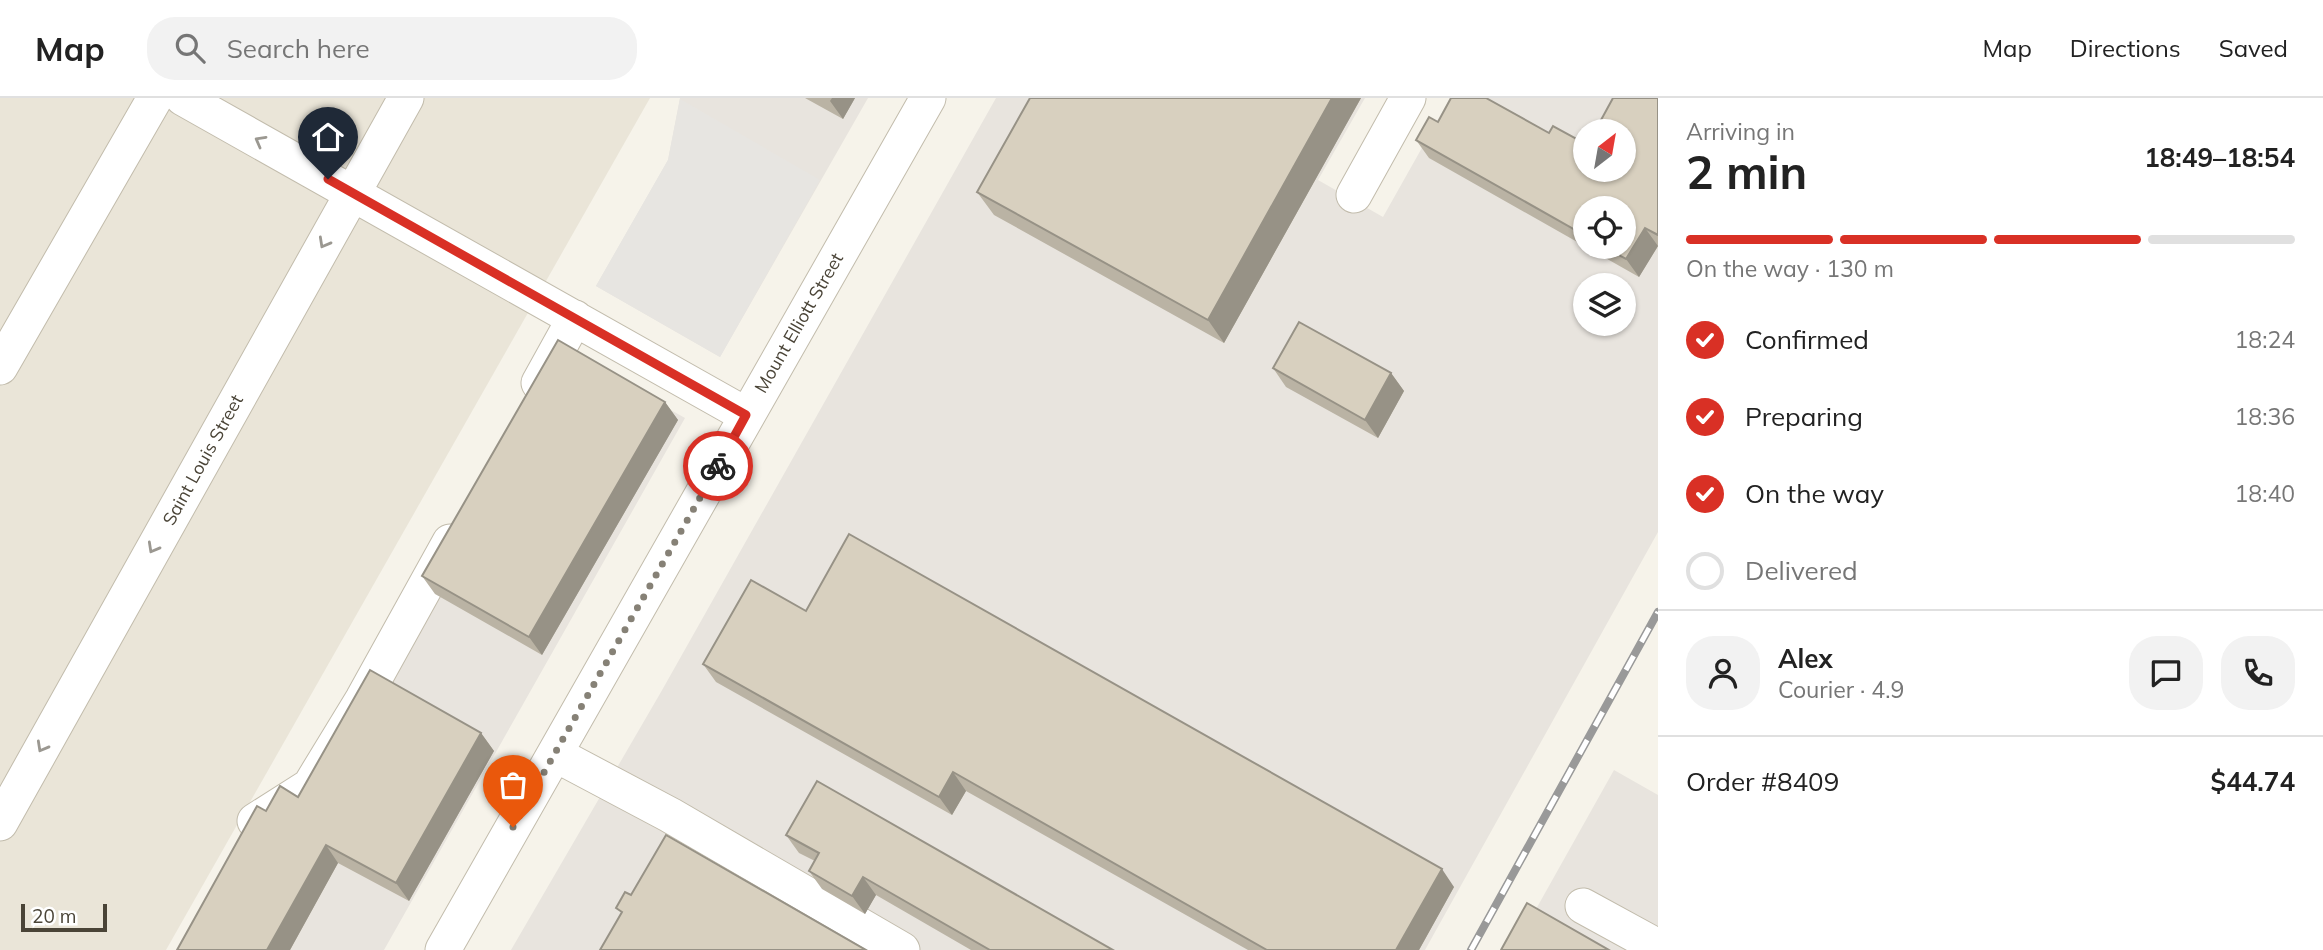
<!DOCTYPE html>
<meta charset="utf-8">
<style>
:root{--surface:#fff;--page:#f2f2f2;--text:#222;--muted:#767676;--line:#e0e0e0;--accent:#d93025}
body{margin:0;font-family:Mulish,sans-serif;background:var(--page);color:var(--text);height:100vh;display:flex;flex-direction:column;font-size:26px;white-space:nowrap}
*{box-sizing:border-box;margin:0}
p{font-size:23px;color:var(--muted)}
.icon{flex:none;width:38px;height:38px;fill:none;stroke:currentColor;stroke-width:2;stroke-linecap:round;stroke-linejoin:round}
.map{position:relative;flex:1;overflow:hidden}
.side{display:flex;flex-direction:column;background:var(--surface);width:665px}
.side>*{flex:none}
.needle{width:46px;rotate:31deg}
.buttons{position:absolute;left:1573px;top:21px;display:grid;gap:14px}
.buttons a{display:grid;place-items:center;width:63px;height:63px;border-radius:50%;background:var(--surface);box-shadow:0 2px 5px #0004;font-size:35px}
.scale{position:absolute;left:21px;bottom:18px;width:86px;box-sizing:border-box;padding-left:7px;border:4px solid #4a4437;border-top:0;font-size:19px;line-height:24px;white-space:nowrap;color:#4a4437;-webkit-text-stroke:5px #fff;paint-order:stroke}
.pin{position:absolute;display:grid;place-items:center;width:60px;height:60px;color:#fff;margin:-72px -30px;border-radius:50% 50% 50% 0;rotate:-45deg;box-shadow:0 0 7px #0007}
.pin .icon{rotate:45deg}
.courier{position:absolute;display:grid;place-items:center;width:70px;height:70px;margin:-35px;border:5px solid #d93025;border-radius:50%;background:#fff;color:#222;box-shadow:0 2px 9px #0007}
.overview em{font-style:normal;font-weight:700}
.overview div{display:flex;flex-direction:column-reverse}
.overview{display:flex;align-items:center;justify-content:space-between;height:119px;padding:0 28px}
h1{font-size:46px;font-weight:700;line-height:52px}
.bar{display:grid;grid-template-columns:repeat(4,1fr);gap:10px 7px;align-content:center;height:84px;padding:0 28px}
.bar i{height:9px;border-radius:5px;background:var(--line)}
.bar .active{background:var(--accent)}
.bar p{grid-column:span 4}
.line{display:flex;align-items:center;gap:18px;padding:0 28px;border-top:2px solid var(--line)}
.line div{flex:1}
.round{display:grid;place-items:center;flex:none;width:74px;height:74px;border-radius:28px;background:var(--page)}
ol{padding:0 28px;list-style:none}
li{display:flex;align-items:center;gap:21px;height:77px}
li p{margin-inline-start:auto}
li .icon{padding:7px;border-radius:50%;background:var(--accent);color:#fff;stroke-width:4}
li:last-child{color:var(--muted)}
li i{width:38px;height:38px;border:4px solid var(--line);border-radius:50%}
header{display:flex;align-items:center;gap:42px;box-sizing:border-box;height:98px;padding:0 35px;background:var(--surface);border-bottom:2px solid var(--line)}
header strong{font-size:33px}
nav{display:flex;gap:38px;margin-inline-start:auto;font-size:24px}
.search{width:490px;height:63px;background:var(--page);display:flex;align-items:center;gap:18px;box-sizing:border-box;padding:0 24px;border-radius:28px;color:var(--muted);font-size:26px}
main{display:flex;flex:1;min-height:0}
.map>svg:first-child{display:block}
.residential{fill:#eae5d8}
.industrial{fill:#e8e4de;fill-rule:evenodd}
.parking{fill:#e7e5e1}
.lines{fill:none;stroke-linecap:round;stroke-linejoin:round}
.minor-casing{stroke:#c2bcac;stroke-width:37}
.minor{stroke:#fff;stroke-width:35}
.rail-casing{stroke:#999;stroke-width:8}
.rail{stroke:#fff;stroke-width:5;stroke-dasharray:16;stroke-linecap:butt}
.wall{fill:#bab3a4;fill-rule:evenodd}
.shaded-wall{fill:#979286}
.building{fill:#d8d0bf;stroke:#979286;stroke-width:2}
.oneway{stroke:#9b9891}
.done{stroke:#868176;stroke-width:7;stroke-dasharray:0 12.6}
.route{stroke:#d93025;stroke-width:9}
.labels{text-anchor:middle;stroke-width:7;stroke-linejoin:round;paint-order:stroke}
.street-label{font-size:18px;fill:#4a4437;stroke:#fff}
</style>
<header>
<strong>Map</strong>
<div class="search"><svg class="icon" aria-label="search" viewBox="0 0 24 24"><circle cx="10" cy="10" r="6"/><path d="M15 15l6 6"/></svg>Search here</div>
<nav><a>Map</a><a>Directions</a><a>Saved</a></nav>
</header>
<main>
<div class="map">
<svg width="1658" height="852" viewBox="0 0 1658 852">
<rect width="100%" height="100%" fill="#f6f3ea"/>
<path class="residential" d="M 0,0 L 650,0 L 166,852 L 0,852 Z"/>
<path class="industrial" d="M 680,0 L 868,0 L 720,259 L 596,188 L 668,62 Z
M 996,0 L 1365,0 L 1318,82 L 1383,119 L 1450,0 L 1658,0 L 1658,434 L 1425,852 L 511,852 L 661,594 ZM 1586,33 L 1624,33 L 1624,72 L 1586,72 ZM 1586,110 L 1624,110 L 1624,149 L 1586,149 ZM 1586,187 L 1624,187 L 1624,226 L 1586,226 Z
M 568,254 L 685,320 L 384,852 L 197,852 Z
M 1614,672 L 1658,697 L 1658,852 L 1513,852 Z"/>
<path class="parking" d="M 680,1 L 820,82 L 720,259 L 596,188 L 668,62 Z"/>
<g class="lines">
<defs>
<path id="minor" d="M 183,0 L 746,317
M 1354,97 L 1408,0
M 0,269 L 155,0
M 539,285 L 575,220
M 555,656 L 670,717 L 902,852
M 255,723 L 310,688 L 363,601 L 450,444
M 0,725 L 406,0
M 1583,808 L 1658,849
M 443,852 L 928,0"/>
</defs>
<use href="#minor" class="minor-casing"/>
<use href="#minor" class="minor"/>
<defs>
<path id="rail" d="M 1471,852 L 1658,514"/>
</defs>
<use href="#rail" class="rail-casing"/>
<use href="#rail" class="rail"/>
</g>
<path class="wall" d="M 805,0 L 855,0 L 843,21 Z
M 1361,0 L 1224,245 L 994,117 L 977,94 Z
M 1658,0 L 1658,148 L 1639,179 L 1429,60 L 1416,42 L 1438,24 L 1586,72 ZM 1586,110 L 1624,149 L 1586,149 Z
M 1273,270 L 1391,275 L 1404,293 L 1378,340 L 1286,289 Z
M 665,304 L 678,322 L 542,557 L 435,496 L 422,478 Z
M 806,513 L 1454,789 L 1419,852 L 1248,852 L 966,693 L 952,717 L 716,584 L 703,566 Z
M 481,635 L 494,653 L 409,803 L 338,765 L 290,852 L 177,852 L 266,713 L 298,699 Z
M 786,737 L 1113,852 L 971,852 L 876,797 L 865,816 L 822,791 L 809,773 L 815,763 L 799,755 Z"/>
<path class="shaded-wall" d="M 832,0 L 855,0 L 843,21 L 830,3 Z
M 1332,0 L 1361,0 L 1224,245 L 1208,222 Z
M 1645,130 L 1658,148 L 1639,179 L 1626,161 Z
M 1391,275 L 1404,293 L 1378,340 L 1365,322 Z
M 665,304 L 678,322 L 542,557 L 529,539 Z
M 481,635 L 494,653 L 409,803 L 396,785 Z
M 953,674 L 966,693 L 952,717 L 939,699 Z
M 326,747 L 338,765 L 290,852 L 267,852 Z
M 1442,771 L 1454,789 L 1419,852 L 1396,852 Z
M 863,779 L 876,797 L 865,816 L 852,798 Z"/>
<path class="building" d="M 1030,0 L 1332,0 L 1208,222 L 977,94 Z
M 1451,0 L 1486,0 L 1549,35 L 1553,28 L 1586,46 L 1586,72 L 1624,72 L 1624,33 L 1595,33 L 1613,0 L 1658,0 L 1658,137 L 1645,130 L 1626,161 L 1604,149 L 1624,149 L 1624,110 L 1586,110 L 1586,138 L 1416,42 L 1429,19 L 1438,24 Z
M 1299,224 L 1391,275 L 1365,322 L 1273,270 Z
M 558,242 L 665,304 L 529,539 L 422,478 Z
M 849,436 L 1442,771 L 1396,852 L 1267,852 L 953,674 L 939,699 L 703,566 L 751,482 L 806,513 Z
M 370,572 L 481,635 L 396,785 L 326,747 L 267,852 L 177,852 L 257,708 L 266,713 L 280,688 L 298,699 Z
M 817,683 L 1113,852 L 990,852 L 863,779 L 852,798 L 809,773 L 819,755 L 786,737 Z
M 666,737 L 866,852 L 600,852 L 622,814 L 616,810 L 625,794 L 631,797 Z
M 1527,805 L 1609,852 L 1501,852 Z"/>
<defs><path id="oneway-chevron" d="M-2-3.5L2.5 0L-2 3.5" fill="none" stroke-width="1.6" stroke-linecap="round" stroke-linejoin="round" transform="scale(1.75)"/></defs>
<g class="oneway">
<use href="#oneway-chevron" transform="translate(260 43) rotate(-151)"/>
<use href="#oneway-chevron" transform="translate(324 145) rotate(119)"/>
<use href="#oneway-chevron" transform="translate(153 450) rotate(119)"/>
<use href="#oneway-chevron" transform="translate(42 649) rotate(119)"/>
</g>
<g class="lines">
<path class="done" d="M 513,729 L 718,368"/>
<path class="route" d="M 328,81 L 746,317 L 718,368"/>
</g>
<g class="labels">
<g class="street-label">
<text transform="translate(799 225) rotate(-60)" y="6">Mount Elliott Street</text>
<text transform="translate(203 362) rotate(-61)" y="6">Saint Louis Street</text>
</g>
</g>
</svg>
<div class="buttons">
<a><svg class="needle" viewBox="-14 -14 28 28"><path d="M0-13l5 13h-10z" fill="#e53935"/><path d="M0 13l5-13h-10z" fill="#767676"/></svg></a>
<a><svg class="icon" aria-label="locate" viewBox="0 0 24 24"><circle cx="12" cy="12" r="6"/><path d="M12 2v4M12 18v4M2 12h4M18 12h4"/></svg></a>
<a><svg class="icon" aria-label="layers" viewBox="0 0 24 24"><path d="M12 4l9 5-9 5-9-5zM3 14l9 5 9-5"/></svg></a>
</div>
<div class="scale">20 m</div>
<div class="pin" style="left:513px;top:729px;background:#ea580c"><svg class="icon" aria-label="bag" viewBox="0 0 24 24"><path d="M5 8h14l-1 12H6zM9 8a3 3 0 0 1 6 0"/></svg></div>
<div class="pin" style="left:328px;top:81px;background:#1f2937"><svg class="icon" aria-label="home" viewBox="0 0 24 24"><path d="M3 11l9-7 9 7M6 9v11h12V9"/></svg></div>
<div class="courier" style="left:718px;top:368px"><svg class="icon" aria-label="bike" viewBox="0 0 24 24"><circle cx="6" cy="16" r="4"/><circle cx="18" cy="16" r="4"/><path d="M6 16l4-8h5l3 8M10 8l3 8H6M13 5h3"/></svg></div>
</div>
<section class="side">
<div class="overview"><div><h1>2 min</h1><p>Arriving in</p></div><em>18:49–18:54</em></div>
<div class="bar"><i class="active"></i><i class="active"></i><i class="active"></i><i></i><p>On the way · 130 m</p></div>
<ol>
<li><svg class="icon" aria-label="check" viewBox="0 0 24 24"><path d="M5 12l5 5 9-10"/></svg>Confirmed<p>18:24</p></li>
<li><svg class="icon" aria-label="check" viewBox="0 0 24 24"><path d="M5 12l5 5 9-10"/></svg>Preparing<p>18:36</p></li>
<li><svg class="icon" aria-label="check" viewBox="0 0 24 24"><path d="M5 12l5 5 9-10"/></svg>On the way<p>18:40</p></li>
<li><i></i>Delivered</li>
</ol>
<div class="line" style="height:126px"><a class="round"><svg class="icon" aria-label="person" viewBox="0 0 24 24"><circle cx="12" cy="8" r="4"/><path d="M4 21q1-7 8-7t8 7"/></svg></a><div><b>Alex</b><p>Courier · 4.9</p></div><a class="round"><svg class="icon" aria-label="chat" viewBox="0 0 24 24"><path d="M4 5h16v11H9l-5 4z"/></svg></a><a class="round"><svg class="icon" aria-label="phone" viewBox="0 0 24 24"><path d="M5 4h4l2 5-3 2q2 4 5 5l2-3 5 2v4C11 20 4 13 5 4z"/></svg></a></div>
<div class="line" style="height:91px"><div>Order #8409</div><b>$44.74</b></div>
</section>
</main>
